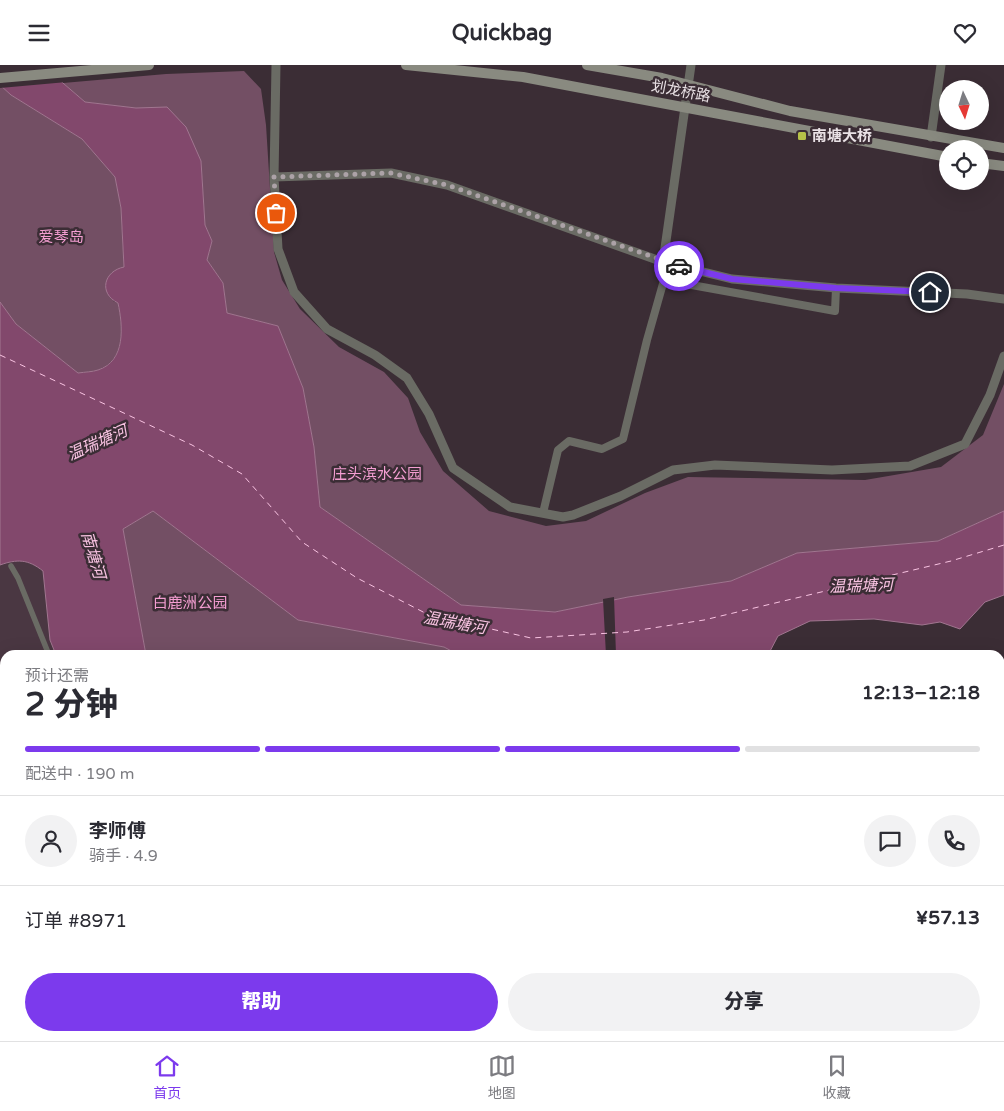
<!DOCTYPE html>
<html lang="zh">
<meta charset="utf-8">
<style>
:root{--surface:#fff;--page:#f2f2f3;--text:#2b2b33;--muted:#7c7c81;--line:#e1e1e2;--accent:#7c3aed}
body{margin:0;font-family:"Varela Round","Noto Sans SC",sans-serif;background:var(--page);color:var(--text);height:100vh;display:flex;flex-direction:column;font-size:19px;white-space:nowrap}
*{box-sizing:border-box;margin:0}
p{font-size:16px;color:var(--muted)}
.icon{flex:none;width:28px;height:28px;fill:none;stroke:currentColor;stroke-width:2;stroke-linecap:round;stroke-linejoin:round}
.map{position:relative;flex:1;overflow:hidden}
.panel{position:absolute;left:0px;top:585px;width:1005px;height:391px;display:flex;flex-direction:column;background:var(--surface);border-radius:15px 15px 0 0;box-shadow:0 5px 20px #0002}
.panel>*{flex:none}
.needle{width:32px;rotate:176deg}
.controls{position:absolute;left:939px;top:15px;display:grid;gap:10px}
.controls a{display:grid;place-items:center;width:50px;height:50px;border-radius:50%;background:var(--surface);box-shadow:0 5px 20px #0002;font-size:25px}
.pin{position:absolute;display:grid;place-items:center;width:42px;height:42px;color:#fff;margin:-21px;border:2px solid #fff;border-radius:50%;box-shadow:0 1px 5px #0007}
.courier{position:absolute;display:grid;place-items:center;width:50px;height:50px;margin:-25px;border:4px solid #7c3aed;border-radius:50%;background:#fff;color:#222;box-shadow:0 1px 6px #0007}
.overview em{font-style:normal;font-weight:800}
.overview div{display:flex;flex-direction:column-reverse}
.overview{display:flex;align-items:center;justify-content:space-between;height:85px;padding:0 25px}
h1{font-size:32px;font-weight:800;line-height:38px}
.bar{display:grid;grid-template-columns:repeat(4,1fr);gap:8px 5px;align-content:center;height:60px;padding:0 25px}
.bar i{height:6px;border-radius:4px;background:var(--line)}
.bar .selected{background:var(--accent)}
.bar p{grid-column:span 4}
.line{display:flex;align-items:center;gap:12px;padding:0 25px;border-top:1px solid var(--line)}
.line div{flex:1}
.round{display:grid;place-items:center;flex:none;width:52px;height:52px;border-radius:26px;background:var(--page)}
.cta{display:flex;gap:10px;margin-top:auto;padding:10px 25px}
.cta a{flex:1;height:58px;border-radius:30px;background:var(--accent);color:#fff;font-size:20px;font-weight:800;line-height:58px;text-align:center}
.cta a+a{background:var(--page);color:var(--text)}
header{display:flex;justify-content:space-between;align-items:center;height:65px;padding:0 25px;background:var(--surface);font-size:22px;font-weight:800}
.tabs{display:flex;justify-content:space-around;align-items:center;height:70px;border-top:1px solid var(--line);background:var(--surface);font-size:14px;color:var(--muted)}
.tabs a{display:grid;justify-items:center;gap:2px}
.tabs .selected{color:var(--accent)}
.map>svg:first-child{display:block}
.built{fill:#4a3742}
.green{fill:#734f64}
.water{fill:#82486c;stroke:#a17690}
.pier{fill:#3b2d35}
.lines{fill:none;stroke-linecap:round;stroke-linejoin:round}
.ferry{stroke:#f9c3e2;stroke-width:1;stroke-dasharray:6 5;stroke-linecap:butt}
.pedestrian{stroke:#6a6b64;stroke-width:5.5}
.minor{stroke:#6a6b64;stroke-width:8}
.tertiary{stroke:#6a6b64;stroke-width:9}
.secondary{stroke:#898a80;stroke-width:10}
.done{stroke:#aca2a7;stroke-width:5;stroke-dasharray:0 9}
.route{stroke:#7c3aed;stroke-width:6}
.poi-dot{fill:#b6c148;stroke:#3b2d35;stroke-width:2}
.labels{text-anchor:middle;stroke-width:5;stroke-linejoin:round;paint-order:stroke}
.street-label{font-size:15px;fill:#e9e1e5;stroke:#3b2d35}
.poi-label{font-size:15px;font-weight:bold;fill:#e9e1e5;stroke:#3b2d35;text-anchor:start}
.park-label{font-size:15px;fill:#f49ed2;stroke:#3b2d35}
.water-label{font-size:16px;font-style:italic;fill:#f9c3e2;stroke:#3b2d35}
</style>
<header><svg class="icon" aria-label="menu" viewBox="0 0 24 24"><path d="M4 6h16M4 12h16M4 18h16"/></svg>Quickbag<svg class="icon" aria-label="heart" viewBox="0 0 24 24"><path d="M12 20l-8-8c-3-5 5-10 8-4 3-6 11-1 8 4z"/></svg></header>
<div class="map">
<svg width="1004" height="976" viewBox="0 0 1004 976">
<rect width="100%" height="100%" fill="#3b2d35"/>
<path class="built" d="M 20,495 L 33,498 L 43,506 L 50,574 L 56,590 L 5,590 L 5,635 L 0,623 L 0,500 Z
M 5,882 L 5,971 L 119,971 L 120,976 L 0,976 L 0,883 Z
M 1004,898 L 1004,976 L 916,976 L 918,971 L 1000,971 L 1000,899 Z
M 151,971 L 204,971 L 206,976 L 154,976 Z"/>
<path class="green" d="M 244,6 L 261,24 L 266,60 L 274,187 L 282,215 L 300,244 L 339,282 L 384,307 L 408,333 L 420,367 L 443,406 L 489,446 L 546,461 L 586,456 L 645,428 L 688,412 L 865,415 L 941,402 L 983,370 L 1004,319 L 1004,446 L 938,476 L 797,488 L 731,516 L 628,532 L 555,547 L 461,540 L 320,442 L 314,382 L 303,323 L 278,261 L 227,248 L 223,218 L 207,195 L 212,176 L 205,160 L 201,96 L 167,43 L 136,43 L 85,37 L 63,18 L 166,9 Z
M 0,20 L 11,30 L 82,74 L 115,112 L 121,143 L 124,203 L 113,236 L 118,238 C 123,261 126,295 98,305 C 92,307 85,307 78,308 L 16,259 L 0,237 Z
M 153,446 L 298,555 L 444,582 L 459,590 L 146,590 L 123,464 Z
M 271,971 L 857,971 L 856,976 L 272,976 Z"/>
<path class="water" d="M 0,0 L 42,0 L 85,37 L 136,43 L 167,42 L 186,62 L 201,96 L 205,160 L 212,176 L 207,195 L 223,218 L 227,248 L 278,261 L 303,323 L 314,382 L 320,442 L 461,540 L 555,547 L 628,532 L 731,516 L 797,488 L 938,476 L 1004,446 L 1004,530 L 985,537 L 960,564 L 940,557 L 922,560 L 874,554 L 810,556 L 778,571 L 768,590 L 459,590 L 444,582 L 298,555 L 153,446 L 123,464 L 146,590 L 56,590 L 50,575 L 43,506 C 28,494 17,494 0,500 L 0,237 L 16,259 L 78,308 C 85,307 92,307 98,305 C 126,296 123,261 118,238 C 98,228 104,206 124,202 L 121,143 L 115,112 L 82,74 L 11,30 L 0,20 Z
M 204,971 L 271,971 L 272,976 L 206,976 Z
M 299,971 L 663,971 L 662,976 L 288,976 Z"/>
<path class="pier" d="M 0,0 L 46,0 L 67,17 L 0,23 Z
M 614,532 L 616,590 L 606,590 L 603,534 Z"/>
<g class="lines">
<path class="ferry" d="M 0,290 L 192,380 L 242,409 L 302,477 L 357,513 L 429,550 L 531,573 L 627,567 L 704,555 L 951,496 L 1004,480"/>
<path class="pedestrian" d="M 11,501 L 18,513 L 49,590
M 197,971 L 199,976"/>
<path class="minor" d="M 543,448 L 558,385 L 569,376 L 602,384 L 623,374 L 647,275 L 664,215 L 835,246 L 836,223
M 1000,853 L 1004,853"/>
<path class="tertiary" d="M 276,0 L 274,112 L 278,184 L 294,227 L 327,264 L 375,290 L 407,313 L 429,349 L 453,403 L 510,442 L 563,452 L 573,450 L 621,431 L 673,405 L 715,400 L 832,405 L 910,401 L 965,379 L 990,330 L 1004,291
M 931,72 L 941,0
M 274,112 L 391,108 L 447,120 L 663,197 L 732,214 L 836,223 L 967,229 L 1004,234
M 663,197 L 691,0
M 0,646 L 5,654
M 0,868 L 5,867
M 135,971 L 137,976"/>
<path class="secondary" d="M 406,0 L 523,12 L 948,92
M 587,0 L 662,13 L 790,46 L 1004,83
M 0,13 L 149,0
M 980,98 L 1004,101
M 1000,678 L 1004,668
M 1000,715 L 1004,706
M 877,976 L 879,971
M 893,976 L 895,971"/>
</g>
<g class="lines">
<path class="done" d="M 276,148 L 274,112 L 391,108 L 428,116 L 447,120 L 679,201"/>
<path class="route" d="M 679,201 L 732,214 L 836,223 L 930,227"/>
</g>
<rect class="poi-dot" x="797" y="66" width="10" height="10" rx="2.5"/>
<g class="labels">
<g class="street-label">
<text transform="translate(681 26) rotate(11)" y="5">划龙桥路</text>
</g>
<g class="poi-label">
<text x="812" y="76">南塘大桥</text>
</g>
<g class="park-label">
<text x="61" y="177">爱琴岛</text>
<text x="377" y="414">庄头滨水公园</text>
<text x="190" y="543">白鹿洲公园</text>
</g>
<g class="water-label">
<text transform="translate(97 377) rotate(-24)" y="6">温瑞塘河</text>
<text transform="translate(94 490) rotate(74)" y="6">南塘河</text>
<text transform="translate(861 520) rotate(-2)" y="6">温瑞塘河</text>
<text transform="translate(455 557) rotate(10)" y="6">温瑞塘河</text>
</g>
</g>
</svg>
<div class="controls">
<a><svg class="needle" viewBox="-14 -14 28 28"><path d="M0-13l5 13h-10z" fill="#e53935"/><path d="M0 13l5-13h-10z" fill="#7c7c81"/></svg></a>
<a><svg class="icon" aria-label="locate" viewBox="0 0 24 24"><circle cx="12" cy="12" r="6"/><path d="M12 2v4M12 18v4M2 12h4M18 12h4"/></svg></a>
</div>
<div class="pin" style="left:276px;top:148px;background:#ea580c"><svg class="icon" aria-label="bag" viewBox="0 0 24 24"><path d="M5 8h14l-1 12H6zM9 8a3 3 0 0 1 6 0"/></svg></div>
<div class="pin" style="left:930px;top:227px;background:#1f2937"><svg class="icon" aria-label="home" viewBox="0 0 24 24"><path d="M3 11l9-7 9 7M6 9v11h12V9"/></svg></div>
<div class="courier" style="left:679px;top:201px"><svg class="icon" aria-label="car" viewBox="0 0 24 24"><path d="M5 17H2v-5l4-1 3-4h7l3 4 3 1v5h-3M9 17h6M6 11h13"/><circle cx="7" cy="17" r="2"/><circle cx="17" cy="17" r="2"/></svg></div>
<section class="panel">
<div class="overview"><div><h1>2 分钟</h1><p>预计还需</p></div><em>12:13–12:18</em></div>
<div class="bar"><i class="selected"></i><i class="selected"></i><i class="selected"></i><i></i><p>配送中 · 190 m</p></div>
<div class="line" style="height:90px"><a class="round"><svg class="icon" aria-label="person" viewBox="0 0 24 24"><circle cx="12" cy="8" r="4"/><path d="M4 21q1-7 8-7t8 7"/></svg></a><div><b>李师傅</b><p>骑手 · 4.9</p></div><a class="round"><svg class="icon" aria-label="chat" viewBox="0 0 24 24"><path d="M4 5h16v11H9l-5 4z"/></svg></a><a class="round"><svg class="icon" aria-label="phone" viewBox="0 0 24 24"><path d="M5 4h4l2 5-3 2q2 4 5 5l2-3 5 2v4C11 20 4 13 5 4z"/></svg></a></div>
<div class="line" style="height:65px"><div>订单 #8971</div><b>¥57.13</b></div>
<div class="cta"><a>帮助</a><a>分享</a></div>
</section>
</div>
<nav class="tabs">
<a class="selected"><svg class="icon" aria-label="home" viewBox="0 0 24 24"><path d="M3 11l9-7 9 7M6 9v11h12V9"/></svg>首页</a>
<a><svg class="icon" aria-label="map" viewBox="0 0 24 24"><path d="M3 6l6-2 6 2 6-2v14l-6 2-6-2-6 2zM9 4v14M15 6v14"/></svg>地图</a>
<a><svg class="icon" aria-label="saved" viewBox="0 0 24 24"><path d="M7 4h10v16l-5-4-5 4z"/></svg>收藏</a>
</nav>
